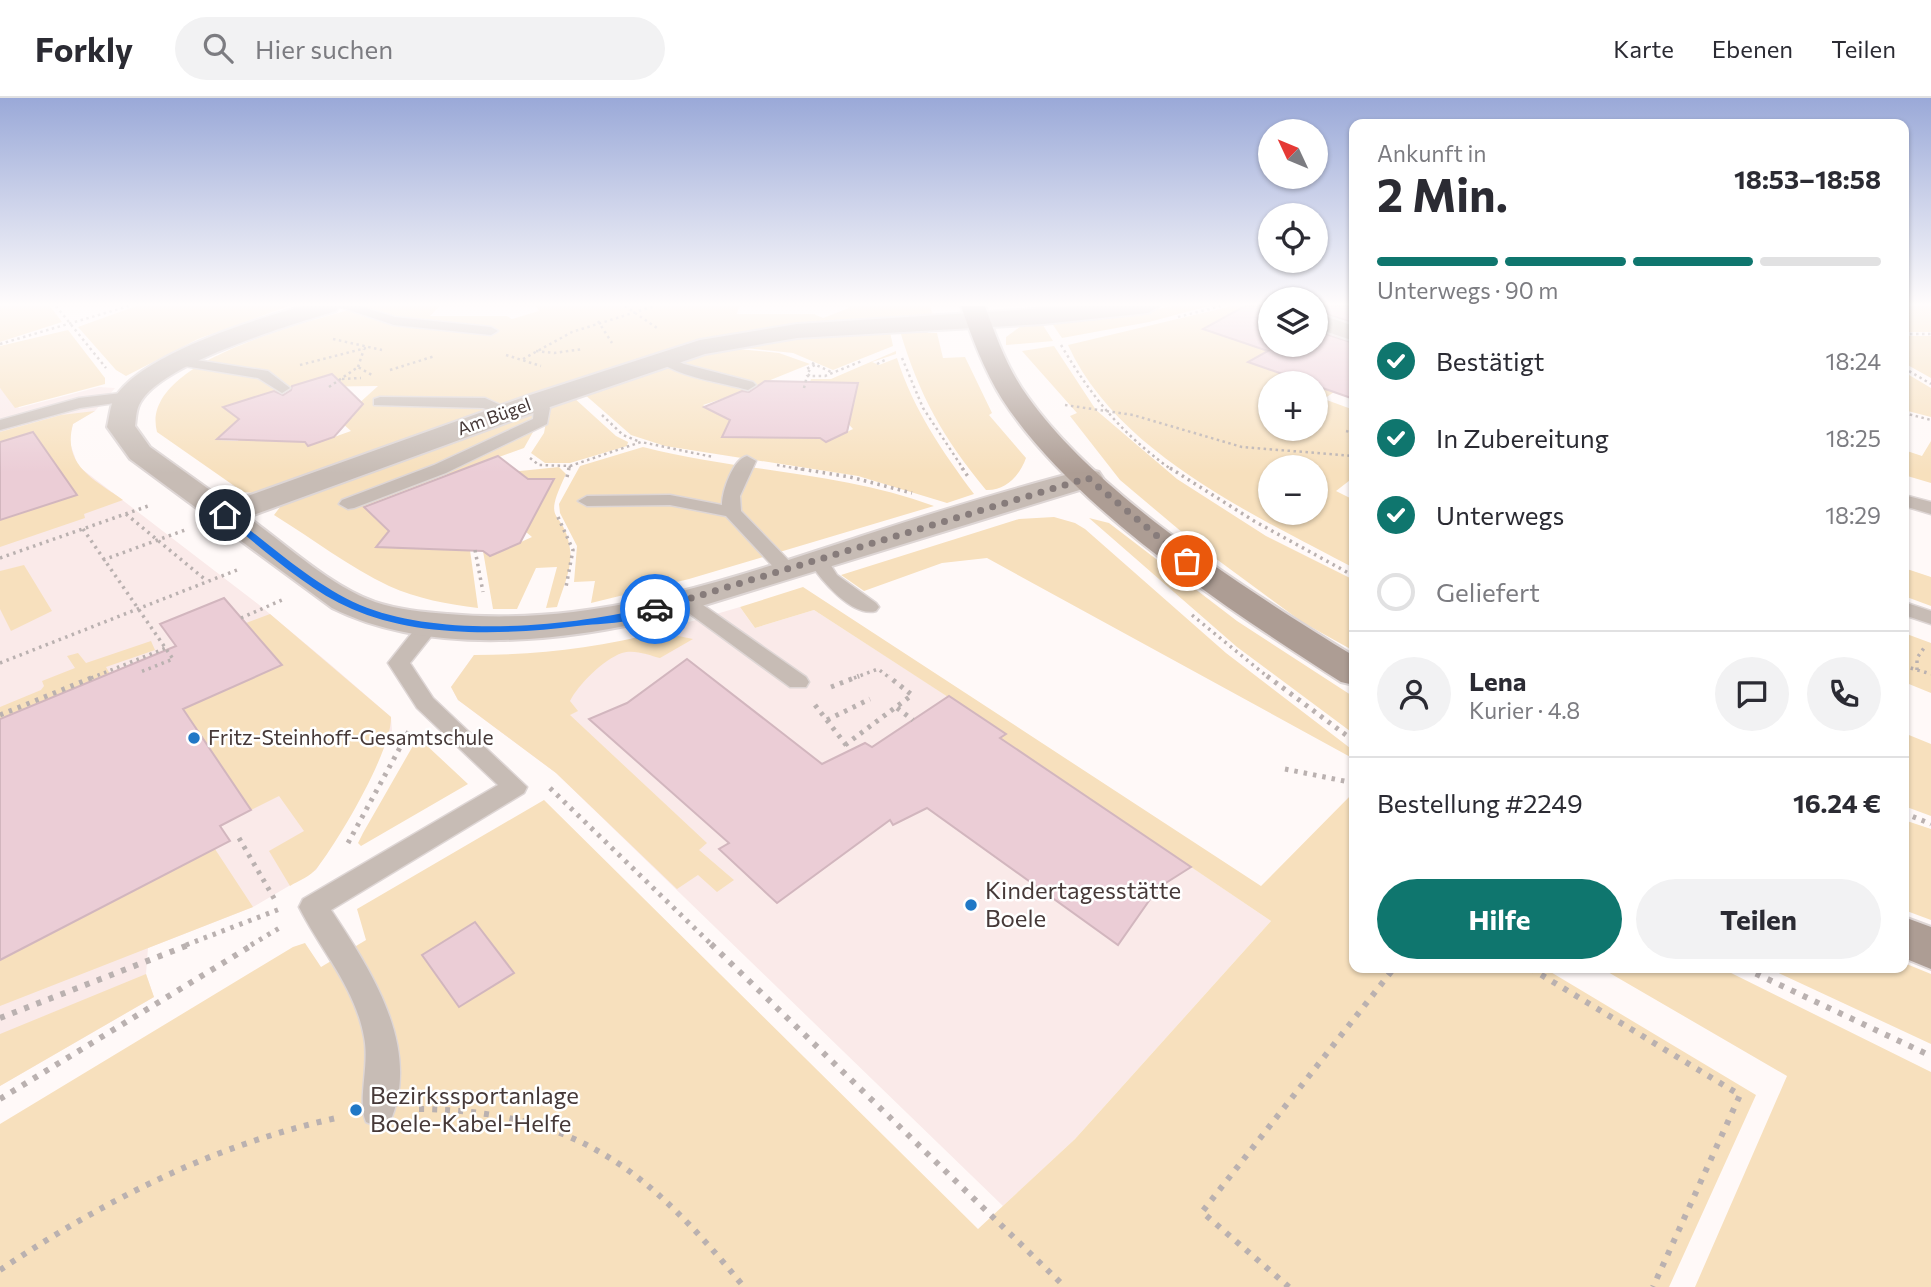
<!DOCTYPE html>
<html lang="de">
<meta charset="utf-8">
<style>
:root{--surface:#fff;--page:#f2f2f3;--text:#2b2b33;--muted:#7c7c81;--line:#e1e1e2;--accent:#0f766e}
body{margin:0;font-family:Commissioner,sans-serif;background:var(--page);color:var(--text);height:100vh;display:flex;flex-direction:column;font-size:26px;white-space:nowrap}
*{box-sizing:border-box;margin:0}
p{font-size:23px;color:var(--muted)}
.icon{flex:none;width:38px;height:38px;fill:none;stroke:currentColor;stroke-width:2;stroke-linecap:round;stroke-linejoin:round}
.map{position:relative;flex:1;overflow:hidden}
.details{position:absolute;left:1349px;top:21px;width:560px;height:854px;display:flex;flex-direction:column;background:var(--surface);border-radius:14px;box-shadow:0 2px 5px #0004}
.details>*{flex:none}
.needle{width:46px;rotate:314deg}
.controls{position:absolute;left:1258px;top:21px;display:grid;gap:14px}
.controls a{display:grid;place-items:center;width:70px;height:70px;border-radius:50%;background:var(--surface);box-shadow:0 2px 5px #0004;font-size:35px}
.pin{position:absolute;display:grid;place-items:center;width:60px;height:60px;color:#fff;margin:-30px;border:4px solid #fff;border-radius:50%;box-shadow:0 2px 7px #0007}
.courier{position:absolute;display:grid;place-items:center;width:70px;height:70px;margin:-35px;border:5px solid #1a73e8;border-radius:50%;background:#fff;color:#222;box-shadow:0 2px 9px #0007}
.overview em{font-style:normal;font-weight:700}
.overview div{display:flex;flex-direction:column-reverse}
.overview{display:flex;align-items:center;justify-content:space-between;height:119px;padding:0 28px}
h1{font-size:46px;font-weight:700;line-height:52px}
.bar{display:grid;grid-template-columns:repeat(4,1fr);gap:10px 7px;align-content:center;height:84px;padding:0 28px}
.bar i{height:9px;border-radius:5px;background:var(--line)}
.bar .current{background:var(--accent)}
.bar p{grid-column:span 4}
.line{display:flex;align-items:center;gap:18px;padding:0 28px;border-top:2px solid var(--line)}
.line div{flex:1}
.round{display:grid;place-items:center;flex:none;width:74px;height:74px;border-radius:37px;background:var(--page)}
ol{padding:0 28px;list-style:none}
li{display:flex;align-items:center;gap:21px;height:77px}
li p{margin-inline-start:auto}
li .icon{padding:7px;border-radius:50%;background:var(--accent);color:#fff;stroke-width:4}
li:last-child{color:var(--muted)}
li i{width:38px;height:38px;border:4px solid var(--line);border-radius:50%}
.button{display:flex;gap:14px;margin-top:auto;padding:14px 28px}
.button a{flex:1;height:80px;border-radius:42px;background:var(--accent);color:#fff;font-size:28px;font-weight:700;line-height:80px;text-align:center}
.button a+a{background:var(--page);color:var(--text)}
header{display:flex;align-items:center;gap:42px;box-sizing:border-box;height:98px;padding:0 35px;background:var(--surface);border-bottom:2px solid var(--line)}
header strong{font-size:33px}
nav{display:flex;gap:38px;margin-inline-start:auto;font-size:24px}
.search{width:490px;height:63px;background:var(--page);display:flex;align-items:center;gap:18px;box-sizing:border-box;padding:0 24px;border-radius:38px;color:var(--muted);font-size:26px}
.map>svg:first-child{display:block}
.built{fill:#faeae9}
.green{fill:#f7e0bd;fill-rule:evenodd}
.building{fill:#ebcdd6;stroke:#d2b6be;stroke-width:2}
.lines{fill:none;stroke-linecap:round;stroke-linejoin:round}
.lane-casing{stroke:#ded6d5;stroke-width:3}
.street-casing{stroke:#ded6d5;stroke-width:4}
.secondary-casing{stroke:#ded6d5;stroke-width:4}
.path-far3{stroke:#bab1b0;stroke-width:2.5;stroke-dasharray:2.5 3.5;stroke-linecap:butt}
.path-far2{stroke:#bab1b0;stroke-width:3.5;stroke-dasharray:2.5 4.5;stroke-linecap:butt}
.path-far1{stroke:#bab1b0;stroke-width:5;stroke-dasharray:3.5 6;stroke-linecap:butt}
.path{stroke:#bab1b0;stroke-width:6;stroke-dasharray:5 8;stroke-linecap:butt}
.lane{fill:#c7bcb5;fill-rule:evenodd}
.street{fill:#c7bcb5;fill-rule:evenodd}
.secondary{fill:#ad9d94;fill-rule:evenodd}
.route{fill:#1a73e8}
.done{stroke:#877c7b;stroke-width:7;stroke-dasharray:0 12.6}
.poi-dot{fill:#2078c6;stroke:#fff;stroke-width:2.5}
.labels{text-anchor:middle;stroke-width:5;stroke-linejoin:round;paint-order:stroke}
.far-street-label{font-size:18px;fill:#463938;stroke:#fff}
.poi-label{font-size:21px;fill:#463938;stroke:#fff;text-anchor:start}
.near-poi-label{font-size:24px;fill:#463938;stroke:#fff;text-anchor:start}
</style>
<header>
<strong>Forkly</strong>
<div class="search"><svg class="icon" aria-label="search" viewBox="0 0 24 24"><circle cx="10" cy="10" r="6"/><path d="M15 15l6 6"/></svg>Hier suchen</div>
<nav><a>Karte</a><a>Ebenen</a><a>Teilen</a></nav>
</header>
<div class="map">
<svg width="1931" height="1189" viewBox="0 0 1931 1189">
<rect width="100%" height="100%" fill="#fff9f8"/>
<path class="built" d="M 99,289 L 115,290 L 95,313 L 73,326 L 69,342 L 78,368 L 258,506 L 331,567 L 391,619 L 392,633 L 355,709 L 316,772 L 253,809 L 148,850 L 146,876 L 154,899 L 0,988 L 0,290 L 19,310 Z
M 740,509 L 755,530 L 814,512 L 1006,636 L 1001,640 L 1271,823 L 1075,1041 L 1003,1108 L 556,675 L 458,602 L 451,589 L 474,557 L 539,557 L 611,547 Z"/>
<path class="green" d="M 0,208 L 50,208 L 62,224 L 0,244 Z
M 136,208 L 289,208 L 198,241 L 126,278 L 116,272 L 78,229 Z
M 361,208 L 440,208 L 430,218 L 507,218 L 512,221 L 539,213 L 536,208 L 739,208 L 737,216 L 814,216 L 823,220 L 849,210 L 846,208 L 930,208 L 934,221 L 754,233 L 688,246 L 255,395 L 243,394 L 157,334 C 138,262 312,224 361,208 ZM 378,288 L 356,308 L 360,309 L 352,320 L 346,319 L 342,325 L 351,333 L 309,348 L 302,341 L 290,340 L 285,344 L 241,339 L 238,343 L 216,342 L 263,300 L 299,289 Z
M 1173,208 L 1209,208 L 1149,224 L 1062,240 L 1051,224 L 1110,220 Z
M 1232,208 L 1258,208 L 1270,212 L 1270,227 L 1233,215 L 1204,231 L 1268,253 L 1249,264 L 1309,285 L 1270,285 L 1270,331 L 1316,331 L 1316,288 L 1334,294 L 1324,301 L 1354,312 L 1354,379 L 1336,393 L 1354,402 L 1354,470 C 1254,417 1117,355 1068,247 ZM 1270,369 L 1316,369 L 1316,415 L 1270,415 Z
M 1904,208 L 1931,208 L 1931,234 L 1904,234 Z
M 1041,224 L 1053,243 L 1006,247 L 1006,239 L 1021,228 Z
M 926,231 L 928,235 L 937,235 L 943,260 L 965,259 L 992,315 L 989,317 L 1026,360 C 1020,377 1006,393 986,392 C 943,340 919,297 900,233 Z
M 68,232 L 105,280 L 105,286 L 15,310 L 0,290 L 0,248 Z
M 890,234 L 893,248 L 833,272 L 793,255 L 735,249 L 818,238 Z
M 1904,238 L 1931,238 L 1931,280 L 1904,265 Z
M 1054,248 L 1096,312 L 1177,381 L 1266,438 L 1354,482 L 1354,553 L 1302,524 L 1196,446 L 1120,382 L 1070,318 L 1077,315 L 1022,253 Z
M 728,250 L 779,255 L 810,266 L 768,283 L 771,285 L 703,307 L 713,313 L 718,310 L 733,317 L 723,339 L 820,340 L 826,344 L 853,331 L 810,284 L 811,281 L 831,281 L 896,253 L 896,256 L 872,264 L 879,267 L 897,260 C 913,311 942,353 974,396 L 947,405 L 858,378 L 665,348 L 631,337 L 583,295 L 699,256 Z
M 1904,274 L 1931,290 L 1931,319 L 1904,312 Z
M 573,299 L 616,338 L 628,344 L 627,348 L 570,365 L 545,365 L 531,355 L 544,335 L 549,308 Z
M 535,312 L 533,334 L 524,350 L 449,377 L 417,396 L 411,391 L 364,409 L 374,418 L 398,421 L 377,449 L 470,452 L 478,510 C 448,506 417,501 389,488 C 349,469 313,441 274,417 L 283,405 Z
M 95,313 L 73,326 C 62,367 93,381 123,402 L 84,416 L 85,420 L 0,449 L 0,422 L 76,397 L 33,334 L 0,344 L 0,334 L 61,317 Z
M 1931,343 L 1931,385 L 1904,377 L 1904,352 L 1922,358 Z
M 643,349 C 740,374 838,373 934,408 L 689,481 L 591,505 L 595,483 L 574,484 L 577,448 L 560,415 L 559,406 L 580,368 Z
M 559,369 L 566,376 C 540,430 564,408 570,451 C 573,469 562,492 557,509 L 546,510 L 557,469 L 536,470 L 517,511 L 493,511 L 483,453 L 490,458 L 532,439 L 526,434 L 554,382 L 499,381 L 502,375 Z
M 1054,419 L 1075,425 L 1085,431 L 1226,555 L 1354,653 L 1354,661 L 987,460 L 942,465 L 864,493 L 841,477 L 1019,421 Z
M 1089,420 L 1109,425 L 1237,523 L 1354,599 L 1354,636 L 1237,549 Z
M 24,467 L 52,513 L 11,533 L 0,511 L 0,473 Z
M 1904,470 L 1931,479 L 1931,508 L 1904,498 Z
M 803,489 L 1261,788 L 1354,694 L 1354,870 L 1544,870 L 1756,997 L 1669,1189 L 0,1189 L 0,1026 L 293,849 L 305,845 L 321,869 L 366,842 L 357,811 L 544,702 L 978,1131 L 1075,1041 L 1271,823 L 1000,640 L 1005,636 L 814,512 L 755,530 L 740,509 Z
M 270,516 L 391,619 C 392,652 339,742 317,770 C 311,778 298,783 290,788 L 269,753 L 304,733 L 279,698 L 251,712 L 160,578 L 190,566 L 214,597 L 281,567 L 246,525 Z
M 659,534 L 693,541 L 660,560 C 649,557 634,551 622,555 C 604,561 578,587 570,603 L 578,613 L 570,617 L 707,745 L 699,752 L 734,782 L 717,794 L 698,777 L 677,791 L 556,675 L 458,602 L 451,589 L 474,557 C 538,557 597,550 659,534 Z
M 1904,535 L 1931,545 L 1931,595 L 1904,584 Z
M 151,543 L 155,552 L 106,569 L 110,576 L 0,621 L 0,609 L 41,592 L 44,588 L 42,583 L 75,570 L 67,558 L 78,555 L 86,565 Z
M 1904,635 L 1931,646 L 1931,718 L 1904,708 Z
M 423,644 L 468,686 L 361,748 L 358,745 L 363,735 L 414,646 Z
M 1904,722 L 1931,731 L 1931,822 L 1904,812 Z
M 215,751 L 253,809 L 0,908 L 0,862 Z
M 1904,865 L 1931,876 L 1931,946 L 1768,870 L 1904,870 Z
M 1601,870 L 1721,870 L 1931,974 L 1931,1189 L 1695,1189 L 1787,978 Z
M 146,876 L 154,899 L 0,988 L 0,936 Z"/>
<path class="building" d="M 1245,208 L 1270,208 L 1270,247 L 1316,247 L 1316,233 L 1354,245 L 1354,301 L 1248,264 L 1268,253 L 1203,231 Z
M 1316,208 L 1354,208 L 1354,225 L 1316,213 Z
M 332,276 L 363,306 L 334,339 L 308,348 L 305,344 L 217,341 L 239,321 L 223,309 L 274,293 L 283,297 L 291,292 L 292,288 Z
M 765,283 L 858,285 L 847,334 L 826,344 L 820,340 L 722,339 L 730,322 L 704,309 L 742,293 L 749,294 Z
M 33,334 L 77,397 L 0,422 L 0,344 Z
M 498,358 L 528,381 L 554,381 L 520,445 L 490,458 L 483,453 L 376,449 L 389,433 L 364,409 Z
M 224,500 L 282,567 L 183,611 L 251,712 L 220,728 L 230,743 L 0,862 L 0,621 L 176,548 L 160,526 Z
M 687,561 L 822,666 L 865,645 L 872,649 L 949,598 L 1006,636 L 1000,640 L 1191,769 L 1158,790 L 1118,847 L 927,710 L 893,727 L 890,722 L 777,805 L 719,751 L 729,745 L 589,621 L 627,605 Z
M 475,824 L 514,875 L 459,909 L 422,857 Z"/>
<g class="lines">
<defs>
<path id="lane" d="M 337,208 L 359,208 L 395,219 L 491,229 L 498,233 L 491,237 L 394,227 Z
M 662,256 L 684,266 L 753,284 L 756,287 L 748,292 C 723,285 672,278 655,260 Z
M 177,259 L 268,273 L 290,290 L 282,295 L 258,280 L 172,266 L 170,263 Z
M 130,294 L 136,296 L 136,302 L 80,310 L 0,332 L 0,322 L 79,300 Z
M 380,299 L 485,300 L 516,314 L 508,319 L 483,310 L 374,307 L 374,301 Z
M 537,299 L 543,301 L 550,310 L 547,326 L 446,375 L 354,410 L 348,411 L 339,406 L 342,402 L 434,367 L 533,321 L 534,310 L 529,304 Z
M 747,358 L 756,363 L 740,398 L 741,413 L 794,468 L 797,472 L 794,476 L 780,476 L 726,418 L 670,407 L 587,408 L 578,403 L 587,398 L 670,397 L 722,407 C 722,393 733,361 747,358 Z
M 1904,397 L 1931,404 L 1931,416 L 1904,408 Z
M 818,456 L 825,458 L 837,477 L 876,505 L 879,509 L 876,513 C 852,520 820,481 808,462 Z
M 686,498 L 693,500 L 806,579 L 809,584 L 806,589 L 790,589 L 679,508 L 676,504 Z
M 1904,504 L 1931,513 L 1931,526 L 1904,517 Z
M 430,519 L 441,526 L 410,565 L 433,600 L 527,689 L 524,695 L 331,812 C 371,872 422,950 390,1024 L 378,1029 L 366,1024 C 357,1003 370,967 364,939 C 355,889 321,853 299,809 L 303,801 L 498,687 L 417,610 L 388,565 L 423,521 Z"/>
<path id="street" d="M 303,208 L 339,208 L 336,213 C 293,226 157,266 139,307 C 136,313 136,322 135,328 L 150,349 L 228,405 L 527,298 L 700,242 L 797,226 L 1080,208 L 1159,208 L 1148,215 L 1043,226 L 797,240 L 705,256 L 547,310 L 248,419 C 288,448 329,487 375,504 C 399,512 424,514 448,516 C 593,530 730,481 865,437 C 939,413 1013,390 1088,371 L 1099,374 L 1103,380 L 1099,386 L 669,518 C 567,544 430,559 332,510 L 130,361 L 107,329 C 109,321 110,310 113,303 C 135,258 256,221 303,208 Z
M 1316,215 L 1354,228 L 1354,243 L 1316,230 Z"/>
<path id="secondary" d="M 961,208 L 985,208 C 996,239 1008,272 1028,299 C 1099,399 1250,494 1354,558 L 1354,587 L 1341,584 C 1231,513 1073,411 1002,301 C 984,272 972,240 961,208 Z
M 1904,819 L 1931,829 L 1931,871 L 1904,860 Z"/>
</defs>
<use href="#lane" class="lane-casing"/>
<use href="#street" class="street-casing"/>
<use href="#secondary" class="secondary-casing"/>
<path class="path-far3" d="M 56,208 L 106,270
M 625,208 L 657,230
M 1178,219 L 1221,208
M 598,223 L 612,245
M 1904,236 L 1931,236
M 333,241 L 382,252
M 0,246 L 129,208
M 1061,247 C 1093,301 1121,335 1172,372
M 536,253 L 554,255 L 583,251
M 506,257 L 541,268
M 902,260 L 923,310 L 964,372
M 523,261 L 572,234 L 655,208
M 812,265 L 833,275
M 877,266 L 887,261
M 300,267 L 366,250
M 358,269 L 364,251
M 1904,270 L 1931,286
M 390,272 L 435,258
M 808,278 L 811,274 L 806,271 L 815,267
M 342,281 L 361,280
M 329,289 L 358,269 L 372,277
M 804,290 L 807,278 L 825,278 L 862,263
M 1065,307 L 1133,317 L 1242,349 L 1354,358
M 1904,315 L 1931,322
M 602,317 L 623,337 L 640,344
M 1346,333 L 1354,335
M 1354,343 L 1354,351
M 530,360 L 539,367 L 570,368 L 569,372
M 777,367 L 805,372
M 570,368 L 641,344 L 713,359"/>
<path class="path-far2" d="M 795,370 L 850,379 L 912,395
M 962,370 L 969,380
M 1170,370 L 1254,423 L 1354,478
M 567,379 L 569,370
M 126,416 L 207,483
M 558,419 L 573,452 L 566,489
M 83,431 L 173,561 L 138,575
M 475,452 L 483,494
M 0,460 L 151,407
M 103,462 L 185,432
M 1192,517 L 1269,580
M 241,520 L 282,502
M 0,565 L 237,472
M 1904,568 L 1931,576
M 1917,572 L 1917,560 L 1924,550
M 91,580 L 166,550
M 854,580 L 878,571 L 890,580"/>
<path class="path-far1" d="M 1267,578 L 1354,643
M 831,589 L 859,578
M 815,607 L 850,652
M 897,610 L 913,622
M 0,617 L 96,578
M 827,622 L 870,601
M 845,647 L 912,597 L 888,578
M 1285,671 L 1354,685
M 550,690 L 712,847
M 1904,715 L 1931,726
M 239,740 L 275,802
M 348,745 L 409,633
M 186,847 L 280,811
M 251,847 L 281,829"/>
<path class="path" d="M 711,846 L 1065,1189
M 1530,870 L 1740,997 L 1653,1189
M 1744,870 L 1931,958
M 0,920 L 191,846
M 0,1001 L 254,846
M 419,1011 C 577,1013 648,1072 744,1189
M 0,1172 C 107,1101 215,1046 341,1019
M 1289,1189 L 1202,1114 L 1394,870"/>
<use href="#lane" class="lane"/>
<use href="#street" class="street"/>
<use href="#secondary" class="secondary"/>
</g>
<linearGradient id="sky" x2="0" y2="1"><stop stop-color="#9aa9d8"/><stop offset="0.55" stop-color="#fffcfc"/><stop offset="1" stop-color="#fffcfc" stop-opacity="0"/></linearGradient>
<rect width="1931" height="375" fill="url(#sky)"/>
<path class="route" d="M 222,415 L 228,415 C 269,446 312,486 360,507 C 441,541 571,529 655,508 L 660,511 C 640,526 602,525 577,528 C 507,537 418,540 352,511 C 304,490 263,450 222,419 Z"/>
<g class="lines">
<path class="done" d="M 655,511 L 1088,380 L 1187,463"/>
</g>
<g class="poi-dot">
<circle cx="194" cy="640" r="7"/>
<circle cx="971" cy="807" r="7"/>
<circle cx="356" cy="1012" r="7"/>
</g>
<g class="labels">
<g class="far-street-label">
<text transform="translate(494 319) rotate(-20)" y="6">Am Bügel</text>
</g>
<g class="poi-label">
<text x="208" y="647">Fritz-Steinhoff-Gesamtschule</text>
</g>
<g class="near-poi-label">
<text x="985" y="801">Kindertagesstätte<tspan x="985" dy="28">Boele</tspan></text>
<text x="370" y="1006">Bezirkssportanlage<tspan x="370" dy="28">Boele-Kabel-Helfe</tspan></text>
</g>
</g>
</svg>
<div class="controls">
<a><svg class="needle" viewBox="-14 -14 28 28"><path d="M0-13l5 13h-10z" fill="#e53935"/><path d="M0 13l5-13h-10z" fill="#7c7c81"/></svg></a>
<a><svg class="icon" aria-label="locate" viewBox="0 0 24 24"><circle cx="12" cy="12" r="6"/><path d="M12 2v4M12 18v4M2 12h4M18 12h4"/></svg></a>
<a><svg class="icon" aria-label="layers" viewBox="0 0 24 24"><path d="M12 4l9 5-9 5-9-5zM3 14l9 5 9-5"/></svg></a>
<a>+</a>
<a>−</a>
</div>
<div class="pin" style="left:1187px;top:463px;background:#ea580c"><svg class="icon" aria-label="bag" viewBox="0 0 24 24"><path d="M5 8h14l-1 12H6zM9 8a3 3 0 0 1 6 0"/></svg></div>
<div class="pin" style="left:225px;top:417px;background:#1f2937"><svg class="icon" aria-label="home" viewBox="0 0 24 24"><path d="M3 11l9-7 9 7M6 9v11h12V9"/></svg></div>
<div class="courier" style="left:655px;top:511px"><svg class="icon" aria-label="car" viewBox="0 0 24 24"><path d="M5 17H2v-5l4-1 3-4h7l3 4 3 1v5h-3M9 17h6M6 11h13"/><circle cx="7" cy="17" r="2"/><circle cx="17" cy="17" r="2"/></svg></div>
<section class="details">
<div class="overview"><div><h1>2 Min.</h1><p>Ankunft in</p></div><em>18:53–18:58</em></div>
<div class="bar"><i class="current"></i><i class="current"></i><i class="current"></i><i></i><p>Unterwegs · 90 m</p></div>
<ol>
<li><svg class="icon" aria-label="check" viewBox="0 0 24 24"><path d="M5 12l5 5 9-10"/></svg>Bestätigt<p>18:24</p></li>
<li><svg class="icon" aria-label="check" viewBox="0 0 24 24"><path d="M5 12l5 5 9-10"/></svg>In Zubereitung<p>18:25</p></li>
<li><svg class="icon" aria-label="check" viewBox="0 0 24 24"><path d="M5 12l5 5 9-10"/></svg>Unterwegs<p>18:29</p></li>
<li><i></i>Geliefert</li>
</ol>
<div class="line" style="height:126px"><a class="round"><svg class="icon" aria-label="person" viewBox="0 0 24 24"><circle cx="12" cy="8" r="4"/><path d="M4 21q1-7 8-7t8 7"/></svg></a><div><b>Lena</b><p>Kurier · 4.8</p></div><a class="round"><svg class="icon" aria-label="chat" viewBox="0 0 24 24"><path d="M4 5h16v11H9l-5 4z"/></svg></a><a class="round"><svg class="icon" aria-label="phone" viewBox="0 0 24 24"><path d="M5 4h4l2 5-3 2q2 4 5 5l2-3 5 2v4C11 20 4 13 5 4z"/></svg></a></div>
<div class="line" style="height:91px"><div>Bestellung #2249</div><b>16.24 €</b></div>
<div class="button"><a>Hilfe</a><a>Teilen</a></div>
</section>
</div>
